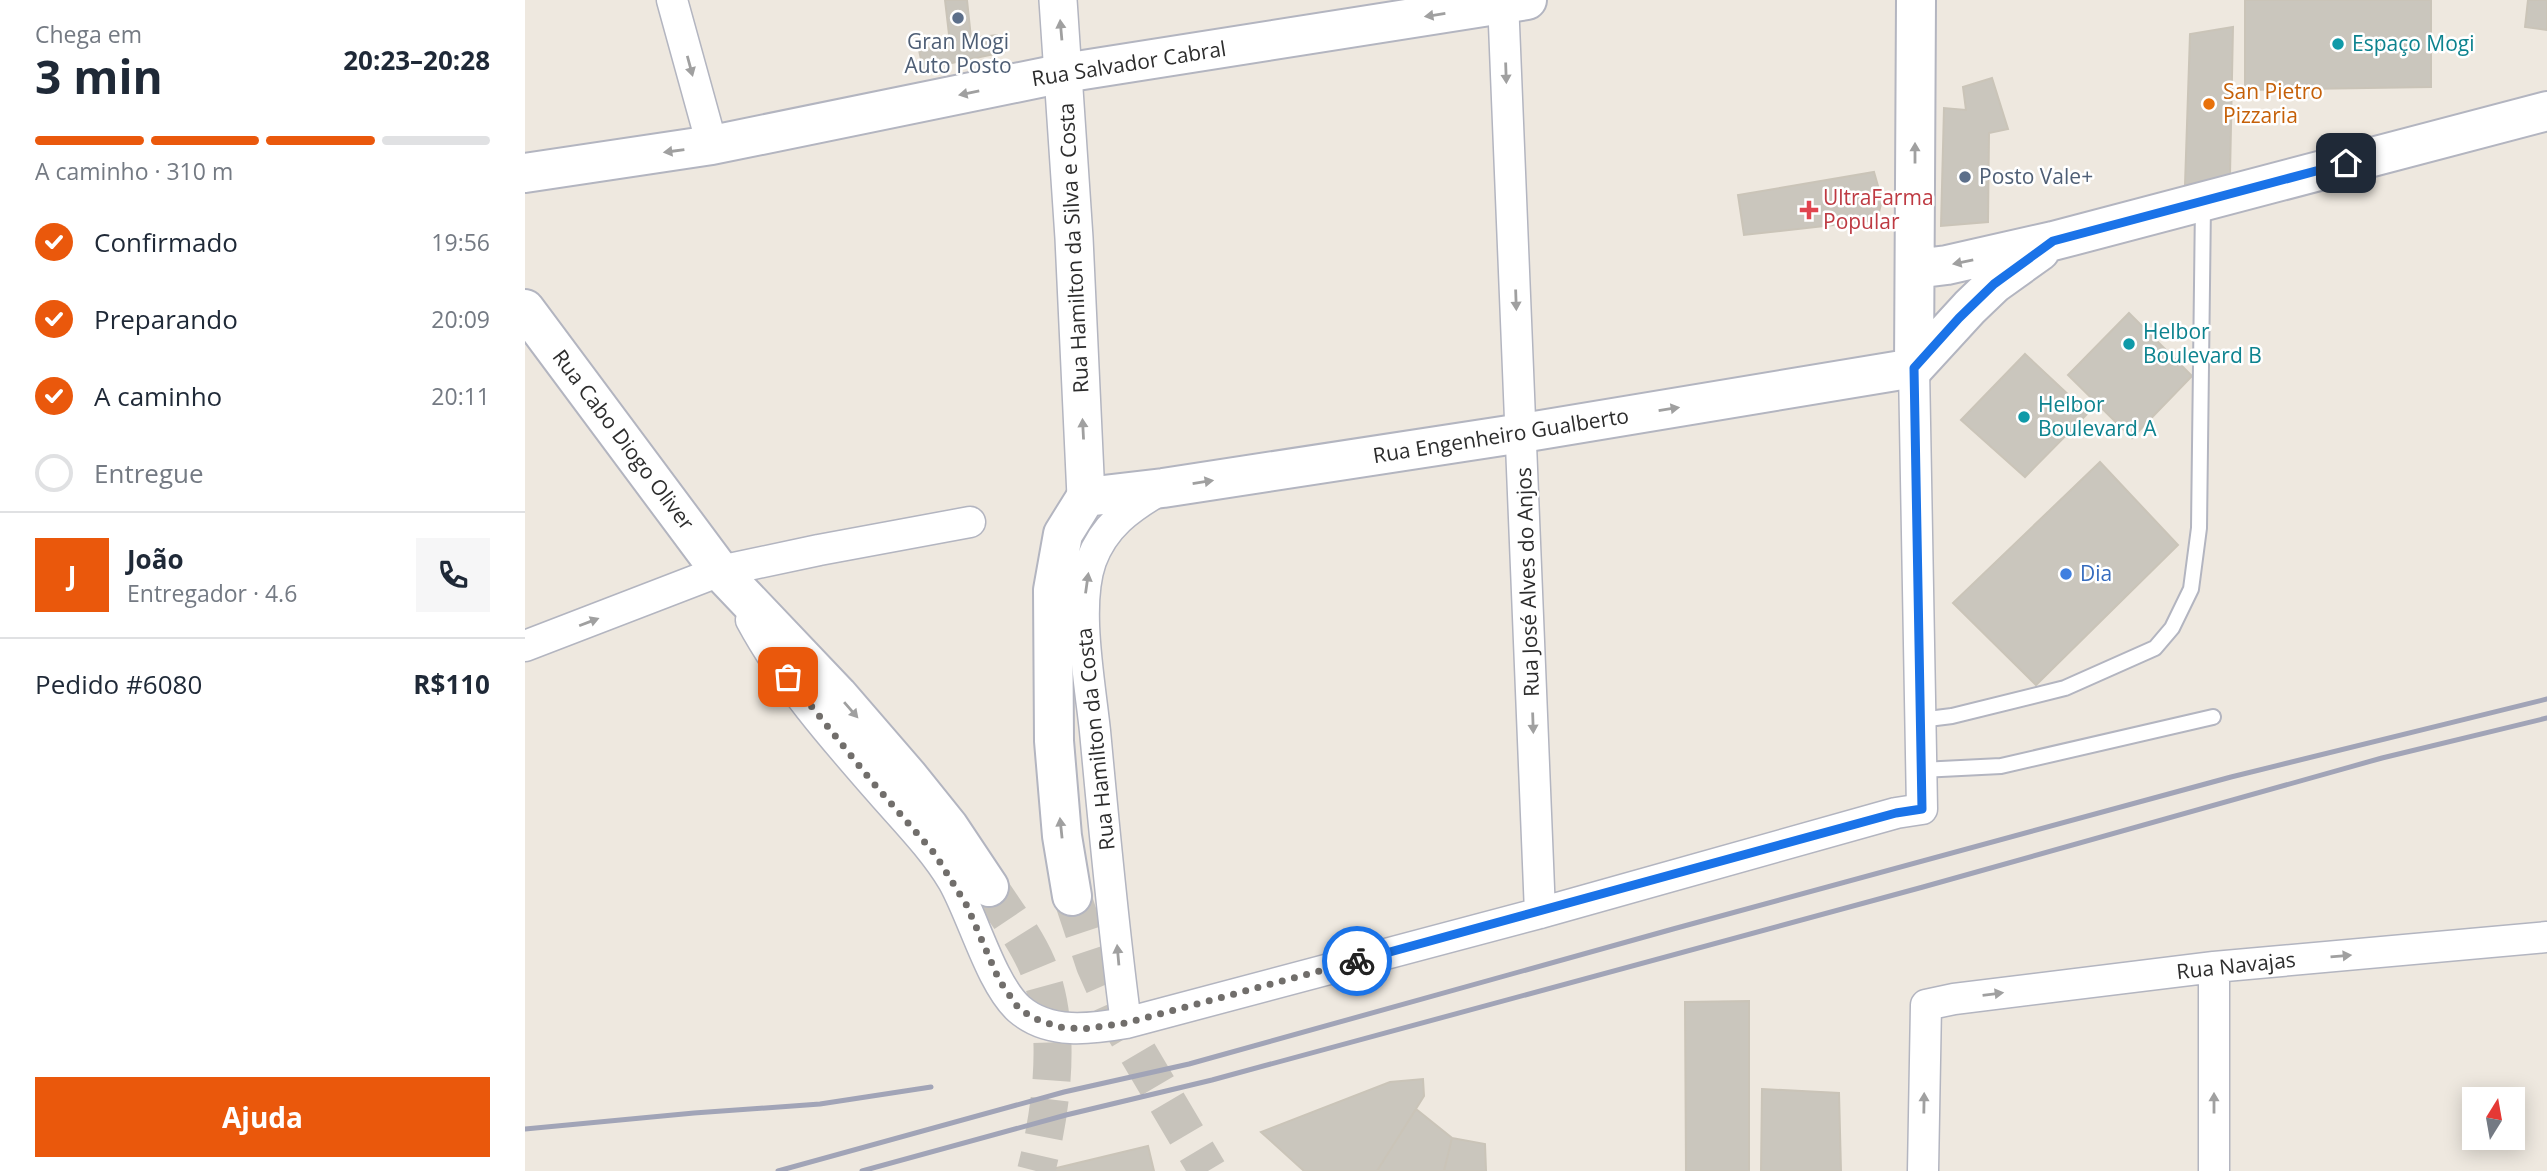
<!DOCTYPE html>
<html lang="pt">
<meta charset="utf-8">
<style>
:root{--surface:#fff;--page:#f6f6f7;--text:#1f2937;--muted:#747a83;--line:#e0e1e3;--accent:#ea580c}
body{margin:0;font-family:"Open Sans",sans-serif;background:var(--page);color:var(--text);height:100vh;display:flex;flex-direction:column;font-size:26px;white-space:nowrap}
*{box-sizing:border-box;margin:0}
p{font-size:23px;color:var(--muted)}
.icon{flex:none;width:38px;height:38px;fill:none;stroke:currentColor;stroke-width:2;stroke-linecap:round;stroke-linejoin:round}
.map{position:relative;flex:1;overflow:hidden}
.details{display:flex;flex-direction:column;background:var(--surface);width:525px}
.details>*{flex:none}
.needle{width:46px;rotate:11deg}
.tools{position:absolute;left:1937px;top:1087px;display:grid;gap:14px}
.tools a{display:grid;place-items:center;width:63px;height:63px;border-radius:0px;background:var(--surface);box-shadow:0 4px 18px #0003;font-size:35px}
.pin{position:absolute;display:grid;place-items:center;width:60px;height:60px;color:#fff;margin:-30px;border-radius:14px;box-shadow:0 4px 10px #0006}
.courier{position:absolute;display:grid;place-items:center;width:70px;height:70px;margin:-35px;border:5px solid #1a73e8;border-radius:50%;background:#fff;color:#222;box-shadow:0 2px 9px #0007}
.summary em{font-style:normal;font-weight:700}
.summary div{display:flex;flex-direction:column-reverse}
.summary{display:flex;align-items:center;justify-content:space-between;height:119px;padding:0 35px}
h1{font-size:46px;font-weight:700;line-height:52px}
.bar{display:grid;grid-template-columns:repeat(4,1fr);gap:10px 7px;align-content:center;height:84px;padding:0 35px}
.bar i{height:9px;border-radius:5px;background:var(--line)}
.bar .active{background:var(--accent)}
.bar p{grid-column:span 4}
.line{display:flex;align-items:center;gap:18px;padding:0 35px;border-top:2px solid var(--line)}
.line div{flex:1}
.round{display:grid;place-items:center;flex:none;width:74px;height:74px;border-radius:0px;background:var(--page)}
ol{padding:0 35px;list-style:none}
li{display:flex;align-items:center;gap:21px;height:77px}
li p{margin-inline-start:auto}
li .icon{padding:7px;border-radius:50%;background:var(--accent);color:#fff;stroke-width:4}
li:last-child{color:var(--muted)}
li i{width:38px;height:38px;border:4px solid var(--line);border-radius:50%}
.cta{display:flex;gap:14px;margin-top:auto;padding:14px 35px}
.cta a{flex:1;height:80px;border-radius:0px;background:var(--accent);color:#fff;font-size:28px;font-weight:700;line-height:80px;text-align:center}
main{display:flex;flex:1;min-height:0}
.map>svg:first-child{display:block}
.building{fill:#cac6bd;stroke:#cac4b8;stroke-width:2}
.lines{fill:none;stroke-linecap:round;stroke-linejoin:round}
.secondary-tunnel{stroke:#c7c3bb;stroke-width:38;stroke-dasharray:38 19;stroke-linecap:butt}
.service-casing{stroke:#b3b5c0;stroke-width:18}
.minor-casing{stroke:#b3b5c0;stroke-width:33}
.tertiary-casing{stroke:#b3b5c0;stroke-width:40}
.secondary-casing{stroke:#b3b5c0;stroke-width:42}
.service{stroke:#fff;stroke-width:14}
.minor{stroke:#fff;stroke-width:30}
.tertiary{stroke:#fff;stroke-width:37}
.secondary{stroke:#fff;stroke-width:38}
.rail{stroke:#a1a4b7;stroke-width:5}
.oneway{fill:#a0a0a0}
.done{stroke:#716e6b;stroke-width:7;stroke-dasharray:0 12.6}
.route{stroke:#1a73e8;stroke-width:9}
.service-dot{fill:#5c6f8a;stroke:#fff;stroke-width:2.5}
.culture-dot{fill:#0f9aa8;stroke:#fff;stroke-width:2.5}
.food-dot{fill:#e8710a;stroke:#fff;stroke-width:2.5}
.health-dot{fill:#e0444e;stroke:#fff;stroke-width:2.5}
.shop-dot{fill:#3f7fe0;stroke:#fff;stroke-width:2.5}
.labels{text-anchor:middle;stroke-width:5;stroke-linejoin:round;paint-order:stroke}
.service-label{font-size:21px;fill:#4e5e75;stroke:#fff}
.culture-label{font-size:21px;fill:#0d838f;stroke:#fff;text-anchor:start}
.street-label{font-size:21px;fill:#2d2d2d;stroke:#fff}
.food-label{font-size:21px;fill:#c56008;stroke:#fff;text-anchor:start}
.health-label{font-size:21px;fill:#be3a42;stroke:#fff;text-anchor:start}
.shop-label{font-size:21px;fill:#366cbe;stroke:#fff;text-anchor:start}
</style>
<main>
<section class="details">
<div class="summary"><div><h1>3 min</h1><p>Chega em</p></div><em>20:23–20:28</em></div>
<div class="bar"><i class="active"></i><i class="active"></i><i class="active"></i><i></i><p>A caminho · 310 m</p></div>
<ol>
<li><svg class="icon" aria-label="check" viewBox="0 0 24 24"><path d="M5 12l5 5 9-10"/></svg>Confirmado<p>19:56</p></li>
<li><svg class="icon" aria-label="check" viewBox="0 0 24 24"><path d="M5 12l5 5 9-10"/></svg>Preparando<p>20:09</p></li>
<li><svg class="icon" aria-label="check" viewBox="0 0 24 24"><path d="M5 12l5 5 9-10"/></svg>A caminho<p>20:11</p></li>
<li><i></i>Entregue</li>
</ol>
<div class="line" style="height:126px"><b class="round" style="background:var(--accent);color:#fff">J</b><div><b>João</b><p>Entregador · 4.6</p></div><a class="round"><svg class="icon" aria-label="phone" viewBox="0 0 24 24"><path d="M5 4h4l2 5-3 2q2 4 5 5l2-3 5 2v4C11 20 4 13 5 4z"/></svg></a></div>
<div class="line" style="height:91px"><div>Pedido #6080</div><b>R$110</b></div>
<div class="cta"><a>Ajuda</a></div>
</section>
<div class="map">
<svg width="2022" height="1171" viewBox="0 0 2022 1171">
<rect width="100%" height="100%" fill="#eee8df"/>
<path class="building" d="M 420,0 L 442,0 L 446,38 L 472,35 L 479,52 L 398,69 L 394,50 L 425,43 Z
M 1720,0 L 1906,0 L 1906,87 L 1720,90 Z
M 2003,0 L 2022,0 L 2022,30 L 2000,27 Z
M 1708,27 L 1705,175 L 1660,185 L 1665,34 Z
M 1467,78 L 1483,129 L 1464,133 L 1463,222 L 1416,226 L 1419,108 L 1441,110 L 1438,87 Z
M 1349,172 L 1357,200 L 1352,220 L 1219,235 L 1213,195 Z
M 1604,313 L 1667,376 L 1607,438 L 1543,375 Z
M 1500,354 L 1563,413 L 1500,477 L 1436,420 Z
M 1575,462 L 1653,545 L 1511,685 L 1428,603 Z
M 1224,1001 L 1224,1171 L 1161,1171 L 1160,1002 Z
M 898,1079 L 899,1096 L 852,1171 L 779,1171 L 736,1132 L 865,1082 Z
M 1237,1089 L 1314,1093 L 1316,1171 L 1236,1171 Z
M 891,1109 L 927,1138 L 919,1171 L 852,1171 Z
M 927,1138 L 960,1144 L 961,1171 L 919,1171 Z
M 623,1146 L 629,1171 L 519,1171 Z"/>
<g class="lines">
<path class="secondary-tunnel" d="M 464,887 C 480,912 500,937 512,965 C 538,1025 527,1109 511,1171
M 547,896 L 570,965 L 597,1026 L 683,1171"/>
<defs>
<path id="service" d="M 1395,720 L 1427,716 L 1540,688 L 1630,648 L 1647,628 L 1666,589 L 1674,528 L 1678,204
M 1396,770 L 1476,766 L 1688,717"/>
<path id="minor" d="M 147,0 L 187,145
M 978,0 L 1015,913
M 226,620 C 261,685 313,743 361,798 C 385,825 410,851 428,881 C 448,916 466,984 494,1009 C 524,1035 566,1029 601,1023 L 1015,913 L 1371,813 L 1397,809 L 1389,368
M 0,646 L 195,571 L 294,550 L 445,522
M 1689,967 L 1689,1171
M 601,1023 C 588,926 579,828 570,731 C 565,683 550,606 566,561 C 579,526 604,508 635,490
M 1398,1171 L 1401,1005 L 1429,999 L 1689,967 L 2022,937"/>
<path id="tertiary" d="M 533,0 L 549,238 L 561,497"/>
<path id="secondary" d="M 0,173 L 187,145 L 539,73 L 1002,0
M 1390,269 L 1422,265 L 1528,241 L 2022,111
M 0,309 L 195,571 L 313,695 L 383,776 L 424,827 L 464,887
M 1389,368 L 1391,0
M 1389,368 L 1445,307 L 1469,284 L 1515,251
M 547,896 L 537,836 L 529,741 L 528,590 L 538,534 L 561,497 L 638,488 L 997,433 L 1389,368"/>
</defs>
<use href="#service" class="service-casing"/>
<use href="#minor" class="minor-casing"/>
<use href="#tertiary" class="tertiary-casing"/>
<use href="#secondary" class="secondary-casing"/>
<use href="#service" class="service"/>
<use href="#minor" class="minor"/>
<use href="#tertiary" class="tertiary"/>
<use href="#secondary" class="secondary"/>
<path class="rail" d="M 0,1129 L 169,1113 L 295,1104 L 406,1087
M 253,1171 L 539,1092 L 664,1064 L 1148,929 L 1706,777 L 2022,699
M 337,1171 L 541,1115 L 687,1080 L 1398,887 L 1857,758 L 2022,718"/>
</g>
<defs><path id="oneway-solid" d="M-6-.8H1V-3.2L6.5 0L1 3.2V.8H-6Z" transform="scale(1.75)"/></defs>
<g class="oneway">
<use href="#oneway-solid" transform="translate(910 15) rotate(171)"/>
<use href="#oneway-solid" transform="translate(536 30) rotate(-95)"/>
<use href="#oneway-solid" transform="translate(165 66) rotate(75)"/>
<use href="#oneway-solid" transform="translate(981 73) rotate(88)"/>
<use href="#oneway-solid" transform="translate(444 93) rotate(168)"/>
<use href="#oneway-solid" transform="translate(149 151) rotate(172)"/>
<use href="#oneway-solid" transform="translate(1390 153) rotate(-90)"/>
<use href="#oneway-solid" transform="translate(1438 262) rotate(168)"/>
<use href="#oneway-solid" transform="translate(991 300) rotate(88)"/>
<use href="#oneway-solid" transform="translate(1144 409) rotate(-9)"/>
<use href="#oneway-solid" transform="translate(558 429) rotate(-93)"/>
<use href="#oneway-solid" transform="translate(678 482) rotate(-9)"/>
<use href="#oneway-solid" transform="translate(562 583) rotate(-82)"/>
<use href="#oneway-solid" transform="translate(64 622) rotate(-21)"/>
<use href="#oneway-solid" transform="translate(326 710) rotate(49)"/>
<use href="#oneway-solid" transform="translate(1008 723) rotate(88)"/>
<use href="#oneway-solid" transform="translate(536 828) rotate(-96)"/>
<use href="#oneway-solid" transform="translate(593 955) rotate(-95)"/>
<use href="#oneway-solid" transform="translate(1816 956) rotate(-5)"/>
<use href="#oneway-solid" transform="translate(1468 994) rotate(-7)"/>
<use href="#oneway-solid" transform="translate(1399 1103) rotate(-89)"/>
<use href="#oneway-solid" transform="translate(1689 1103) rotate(-90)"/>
</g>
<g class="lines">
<path class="done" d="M 263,677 L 344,778 L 410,854 L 442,906 L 474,980 L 494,1009 L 511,1019 L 533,1027 L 558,1029 L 601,1023 L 832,961"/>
<path class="route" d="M 832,961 L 1371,813 L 1397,809 L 1389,368 L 1434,318 L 1469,284 L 1528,241 L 1821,163"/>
</g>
<g class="service-dot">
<circle cx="433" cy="18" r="7"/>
<circle cx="1440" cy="177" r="7"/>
</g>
<g class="culture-dot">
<circle cx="1813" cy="44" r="7"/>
<circle cx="1604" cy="344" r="7"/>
<circle cx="1499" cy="417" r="7"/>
</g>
<circle class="food-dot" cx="1684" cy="104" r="7"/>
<path class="health-dot" d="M1280.5 199.5h7v7h7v7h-7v7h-7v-7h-7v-7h7z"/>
<circle class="shop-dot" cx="1541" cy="574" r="7"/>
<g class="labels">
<g class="service-label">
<text x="433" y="49">Gran Mogi<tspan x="433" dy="24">Auto Posto</tspan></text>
<text x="1454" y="184" text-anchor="start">Posto Vale+</text>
</g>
<g class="culture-label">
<text x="1827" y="51">Espaço Mogi</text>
<text x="1618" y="339">Helbor<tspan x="1618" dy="24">Boulevard B</tspan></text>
<text x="1513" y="412">Helbor<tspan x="1513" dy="24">Boulevard A</tspan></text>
</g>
<g class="street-label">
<text transform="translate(604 64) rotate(-9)" y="7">Rua Salvador Cabral</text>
<text transform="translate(549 248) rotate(-93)" y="7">Rua Hamilton da Silva e Costa</text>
<text transform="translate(976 436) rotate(-9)" y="7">Rua Engenheiro Gualberto</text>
<text transform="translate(98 440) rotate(53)" y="7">Rua Cabo Diogo Oliver</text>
<text transform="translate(1003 582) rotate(-92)" y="7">Rua José Alves do Anjos</text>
<text transform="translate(571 739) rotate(-96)" y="7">Rua Hamilton da Costa</text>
<text transform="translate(1711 966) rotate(-6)" y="7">Rua Navajas</text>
</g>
<g class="food-label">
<text x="1698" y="99">San Pietro<tspan x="1698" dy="24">Pizzaria</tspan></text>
</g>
<g class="health-label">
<text x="1298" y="205">UltraFarma<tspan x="1298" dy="24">Popular</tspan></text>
</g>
<g class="shop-label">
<text x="1555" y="581">Dia</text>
</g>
</g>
</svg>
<div class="tools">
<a><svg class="needle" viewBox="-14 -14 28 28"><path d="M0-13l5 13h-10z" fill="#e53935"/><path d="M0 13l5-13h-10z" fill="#747a83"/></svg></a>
</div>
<div class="pin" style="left:263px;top:677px;background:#ea580c"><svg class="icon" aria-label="bag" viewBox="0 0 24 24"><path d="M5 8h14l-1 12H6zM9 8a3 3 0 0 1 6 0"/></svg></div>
<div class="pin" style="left:1821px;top:163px;background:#1f2937"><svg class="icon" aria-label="home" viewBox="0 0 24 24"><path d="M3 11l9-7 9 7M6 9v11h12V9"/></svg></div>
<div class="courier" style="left:832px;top:961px"><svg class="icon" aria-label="bike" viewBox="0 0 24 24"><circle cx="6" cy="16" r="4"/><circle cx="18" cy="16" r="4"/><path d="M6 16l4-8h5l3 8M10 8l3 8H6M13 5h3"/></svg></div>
</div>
</main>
